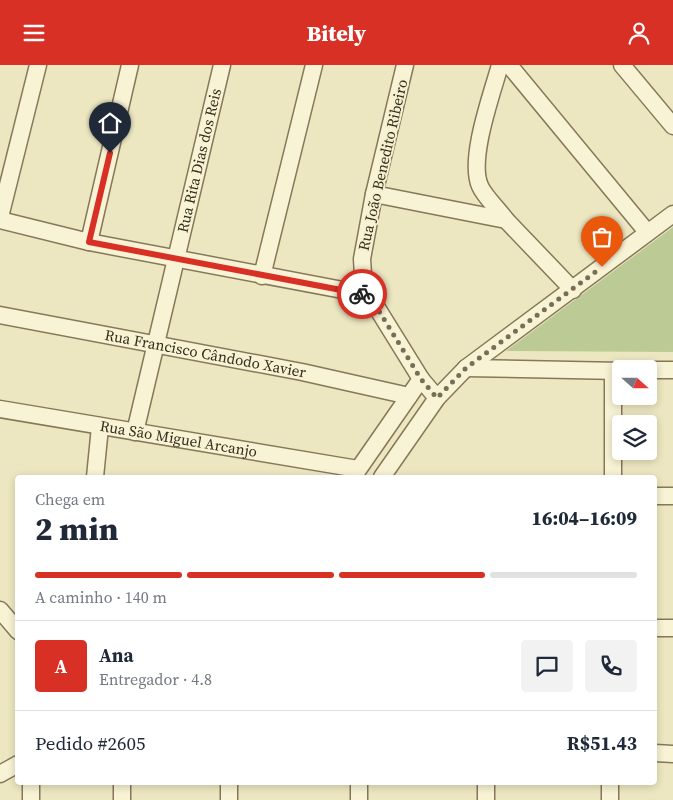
<!DOCTYPE html>
<html lang="pt">
<meta charset="utf-8">
<style>
:root{--surface:#fff;--page:#f2f2f3;--text:#1f2937;--muted:#747a83;--line:#e0e1e3;--accent:#d93025}
body{margin:0;font-family:"Source Serif 4",serif;background:var(--page);color:var(--text);height:100vh;display:flex;flex-direction:column;font-size:19px;white-space:nowrap}
*{box-sizing:border-box;margin:0}
p{font-size:16px;color:var(--muted)}
.icon{flex:none;width:28px;height:28px;fill:none;stroke:currentColor;stroke-width:2;stroke-linecap:round;stroke-linejoin:round}
.map{position:relative;flex:1;overflow:hidden}
.side{position:absolute;left:15px;top:410px;width:642px;height:310px;display:flex;flex-direction:column;background:var(--surface);border-radius:5px;box-shadow:0 2px 8px #0003}
.side>*{flex:none}
.needle{width:32px;rotate:111deg}
.fabs{position:absolute;left:612px;top:295px;display:grid;gap:10px}
.fabs a{display:grid;place-items:center;width:45px;height:45px;border-radius:5px;background:var(--surface);box-shadow:0 2px 8px #0003;font-size:25px}
.pin{position:absolute;display:grid;place-items:center;width:42px;height:42px;color:#fff;margin:-51px -21px;border-radius:50% 50% 50% 0;rotate:-45deg;box-shadow:0 0 5px #0007}
.pin .icon{rotate:45deg}
.courier{position:absolute;display:grid;place-items:center;width:50px;height:50px;margin:-25px;border:4px solid #d93025;border-radius:50%;background:#fff;color:#222;box-shadow:0 1px 6px #0007}
.headline em{font-style:normal;font-weight:800}
.headline div{display:flex;flex-direction:column-reverse}
.headline{display:flex;align-items:center;justify-content:space-between;height:85px;padding:0 20px}
h1{font-size:32px;font-weight:800;line-height:38px}
.bar{display:grid;grid-template-columns:repeat(4,1fr);gap:8px 5px;align-content:center;height:60px;padding:0 20px}
.bar i{height:6px;border-radius:4px;background:var(--line)}
.bar .on{background:var(--accent)}
.bar p{grid-column:span 4}
.line{display:flex;align-items:center;gap:12px;padding:0 20px;border-top:1px solid var(--line)}
.line div{flex:1}
.round{display:grid;place-items:center;flex:none;width:52px;height:52px;border-radius:5px;background:var(--page)}
header{display:flex;justify-content:space-between;align-items:center;height:65px;padding:0 20px;background:var(--accent);color:#fff;font-size:22px;font-weight:800}
.map>svg:first-child{display:block}
.green{fill:#bccb95}
.lines{fill:none;stroke-linecap:round;stroke-linejoin:round}
.street-casing{stroke:#867859;stroke-width:19}
.street{stroke:#f8f3d4;stroke-width:16}
.done{stroke:#766e56;stroke-width:5;stroke-dasharray:0 9}
.route{stroke:#d93025;stroke-width:6}
.labels{text-anchor:middle;stroke-width:4;stroke-linejoin:round;paint-order:stroke}
.street-label{font-size:15px;fill:#362d1d;stroke:#f5f0d0}
</style>
<header><svg class="icon" aria-label="menu" viewBox="0 0 24 24"><path d="M4 6h16M4 12h16M4 18h16"/></svg>Bitely<svg class="icon" aria-label="person" viewBox="0 0 24 24"><circle cx="12" cy="8" r="4"/><path d="M4 21q1-7 8-7t8 7"/></svg></header>
<div class="map">
<svg width="673" height="735" viewBox="0 0 673 735">
<rect width="100%" height="100%" fill="#ede7c1"/>
<path class="green" d="M 673,162 L 673,287 L 506,286 Z"/>
<g class="lines">
<defs>
<g id="street">
<path d="M 405,0 L 374,129 L 362,194 L 363,210 L 369,230 L 421,314"/>
<path d="M 500,0 C 492,29 468,94 480,121 C 484,131 499,145 506,155"/>
<path d="M 509,0 L 647,167"/>
<path d="M 622,0 L 673,61"/>
<path d="M 374,129 L 506,155 L 573,225"/>
<path d="M 0,152 L 38,0"/>
<path d="M 0,155 L 89,177 L 369,230"/>
<path d="M 89,177 L 130,0"/>
<path d="M 262,211 L 314,0"/>
<path id="s1" d="M 0,250 L 302,307 L 409,331"/>
<path d="M 466,303 L 621,306"/>
<path d="M 649,305 L 673,305"/>
<path d="M 613,306 L 613,412"/>
<path id="s2" d="M 0,344 L 358,404"/>
<path id="s3" d="M 135,367 L 222,0"/>
<path d="M 95,412 L 100,362"/>
<path d="M 353,412 L 421,314 L 437,333"/>
<path d="M 382,412 L 437,333 L 466,303 L 673,149"/>
<path d="M 655,431 L 673,431"/>
<path d="M 0,545 L 18,566"/>
<path d="M 655,563 L 673,563"/>
<path d="M 655,688 L 673,689"/>
<path d="M 0,709 L 18,699"/>
<path d="M 31,718 L 31,735"/>
<path d="M 359,718 L 359,735"/>
<path d="M 610,718 L 610,735"/>
<path d="M 122,735 L 122,718"/>
<path d="M 229,735 L 229,718"/>
<path d="M 486,735 L 486,718"/>
</g>
</defs>
<use href="#street" class="street-casing"/>
<use href="#street" class="street"/>
</g>
<g class="lines">
<path class="done" d="M 362,229 L 369,230 L 421,314 L 437,333 L 466,303 L 602,202"/>
<path class="route" d="M 110,88 L 89,177 L 362,229"/>
</g>
<g class="labels">
<g class="street-label">
<text dy="5" stroke="none"><textPath href="#s3" startOffset="279">Rua Rita Dias dos Reis</textPath></text>
<text transform="translate(383 100) rotate(-77)" y="5">Rua João Benedito Ribeiro</text>
<text dy="5" stroke="none"><textPath href="#s1" startOffset="209">Rua Francisco Cândodo Xavier</textPath></text>
<text dy="5" stroke="none"><textPath href="#s2" startOffset="181">Rua São Miguel Arcanjo</textPath></text>
</g>
</g>
</svg>
<div class="fabs">
<a><svg class="needle" viewBox="-14 -14 28 28"><path d="M0-13l5 13h-10z" fill="#e53935"/><path d="M0 13l5-13h-10z" fill="#747a83"/></svg></a>
<a><svg class="icon" aria-label="layers" viewBox="0 0 24 24"><path d="M12 4l9 5-9 5-9-5zM3 14l9 5 9-5"/></svg></a>
</div>
<div class="pin" style="left:602px;top:202px;background:#ea580c"><svg class="icon" aria-label="bag" viewBox="0 0 24 24"><path d="M5 8h14l-1 12H6zM9 8a3 3 0 0 1 6 0"/></svg></div>
<div class="pin" style="left:110px;top:88px;background:#1f2937"><svg class="icon" aria-label="home" viewBox="0 0 24 24"><path d="M3 11l9-7 9 7M6 9v11h12V9"/></svg></div>
<div class="courier" style="left:362px;top:229px"><svg class="icon" aria-label="bike" viewBox="0 0 24 24"><circle cx="6" cy="16" r="4"/><circle cx="18" cy="16" r="4"/><path d="M6 16l4-8h5l3 8M10 8l3 8H6M13 5h3"/></svg></div>
<section class="side">
<div class="headline"><div><h1>2 min</h1><p>Chega em</p></div><em>16:04–16:09</em></div>
<div class="bar"><i class="on"></i><i class="on"></i><i class="on"></i><i></i><p>A caminho · 140 m</p></div>
<div class="line" style="height:90px"><b class="round" style="background:var(--accent);color:#fff">A</b><div><b>Ana</b><p>Entregador · 4.8</p></div><a class="round"><svg class="icon" aria-label="chat" viewBox="0 0 24 24"><path d="M4 5h16v11H9l-5 4z"/></svg></a><a class="round"><svg class="icon" aria-label="phone" viewBox="0 0 24 24"><path d="M5 4h4l2 5-3 2q2 4 5 5l2-3 5 2v4C11 20 4 13 5 4z"/></svg></a></div>
<div class="line" style="height:65px"><div>Pedido #2605</div><b>R$51.43</b></div>
</section>
</div>
